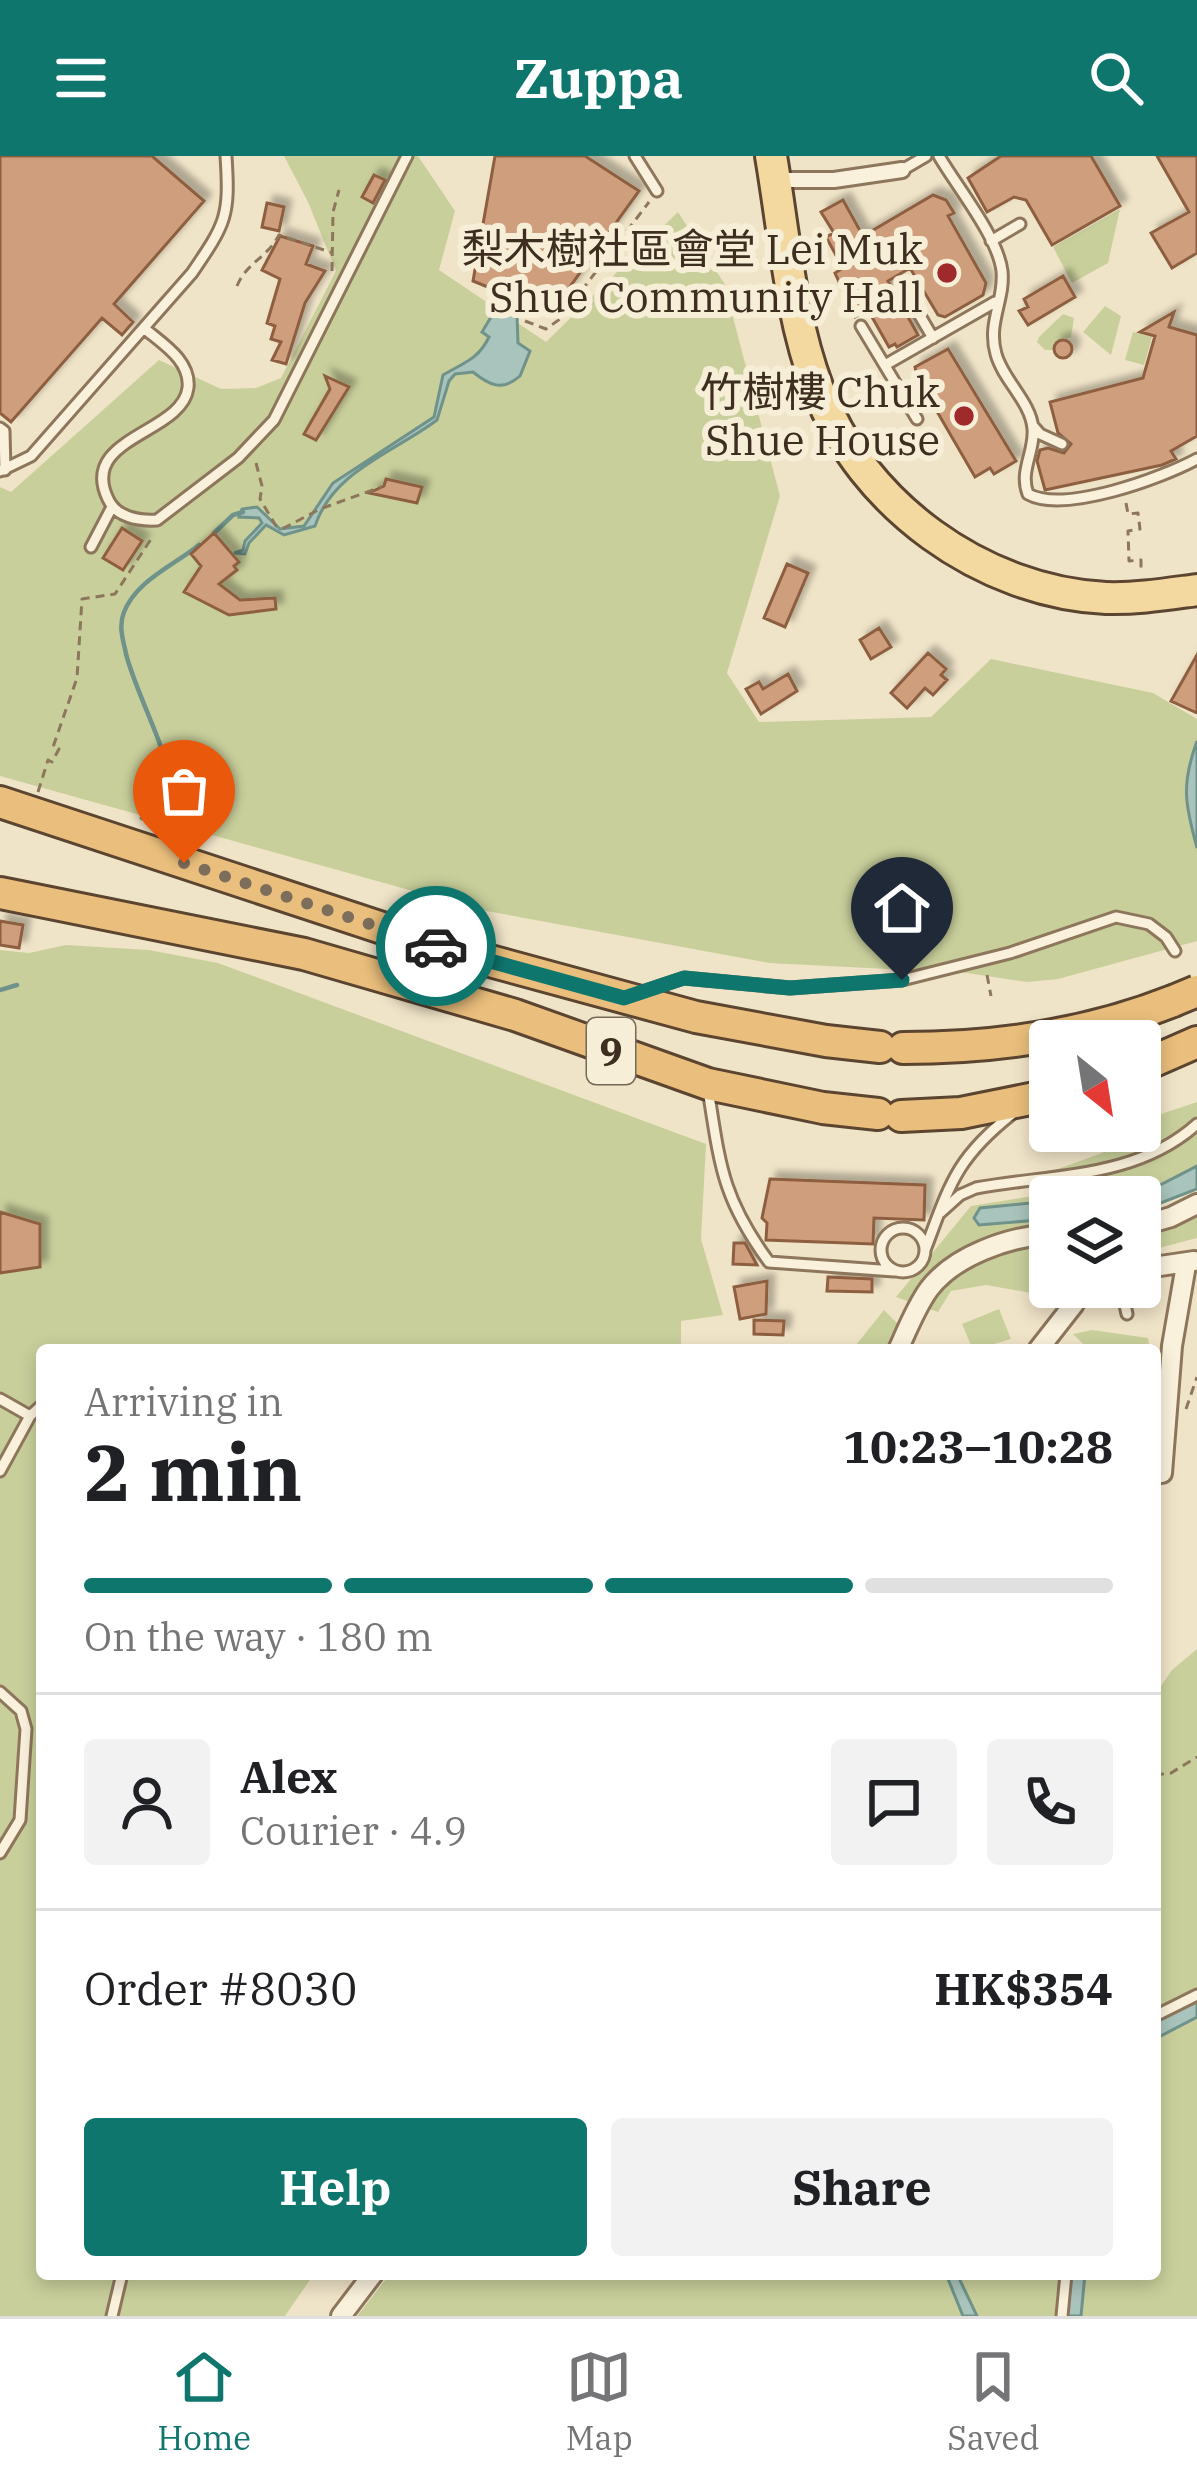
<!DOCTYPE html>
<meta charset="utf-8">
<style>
:root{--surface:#fff;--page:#f2f2f2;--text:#202124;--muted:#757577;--line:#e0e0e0;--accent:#0f766e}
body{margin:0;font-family:"IBM Plex Serif","Noto Sans TC",serif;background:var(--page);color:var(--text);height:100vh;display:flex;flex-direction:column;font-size:45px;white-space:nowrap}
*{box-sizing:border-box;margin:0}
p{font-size:39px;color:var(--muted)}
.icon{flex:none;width:66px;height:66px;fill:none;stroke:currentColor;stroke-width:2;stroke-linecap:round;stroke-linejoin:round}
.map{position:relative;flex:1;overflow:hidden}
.details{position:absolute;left:36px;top:1188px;width:1125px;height:936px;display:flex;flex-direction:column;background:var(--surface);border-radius:12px;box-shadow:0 6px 18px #0003}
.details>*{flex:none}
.needle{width:78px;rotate:150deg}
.buttons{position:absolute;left:1029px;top:864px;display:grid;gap:24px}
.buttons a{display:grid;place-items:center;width:132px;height:132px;border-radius:12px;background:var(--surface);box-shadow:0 6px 18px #0003;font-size:60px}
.pin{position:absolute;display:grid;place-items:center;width:102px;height:102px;color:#fff;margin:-123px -51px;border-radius:50% 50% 50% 0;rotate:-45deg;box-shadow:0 0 12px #0007}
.pin .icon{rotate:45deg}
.courier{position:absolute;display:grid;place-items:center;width:120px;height:120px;margin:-60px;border:9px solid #0f766e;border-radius:50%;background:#fff;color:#222;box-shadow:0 3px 15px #0007}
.overview em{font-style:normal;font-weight:800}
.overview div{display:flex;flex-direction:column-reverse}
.overview{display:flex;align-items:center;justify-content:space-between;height:204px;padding:0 48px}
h1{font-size:78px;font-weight:800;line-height:90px}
.bar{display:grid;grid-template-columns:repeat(4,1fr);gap:18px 12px;align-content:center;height:144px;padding:0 48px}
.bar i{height:15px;border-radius:9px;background:var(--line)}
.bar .current{background:var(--accent)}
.bar p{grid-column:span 4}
.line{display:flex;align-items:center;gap:30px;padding:0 48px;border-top:3px solid var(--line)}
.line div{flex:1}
.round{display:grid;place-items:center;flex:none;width:126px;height:126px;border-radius:12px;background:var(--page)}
.button{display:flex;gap:24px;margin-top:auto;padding:24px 48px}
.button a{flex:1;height:138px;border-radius:12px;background:var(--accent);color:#fff;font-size:48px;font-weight:800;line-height:138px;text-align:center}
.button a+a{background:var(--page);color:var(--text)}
header{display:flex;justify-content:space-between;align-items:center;height:156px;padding:0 48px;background:var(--accent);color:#fff;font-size:54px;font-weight:800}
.dock{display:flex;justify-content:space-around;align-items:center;height:168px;border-top:3px solid var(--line);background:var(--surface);font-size:33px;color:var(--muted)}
.dock a{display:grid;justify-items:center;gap:6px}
.dock .current{color:var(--accent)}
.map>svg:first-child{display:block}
.green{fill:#c9cf9b}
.water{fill:#a9c4bc;stroke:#6f938a;stroke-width:3}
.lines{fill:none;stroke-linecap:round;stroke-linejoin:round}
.stream{stroke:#6f938a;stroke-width:4.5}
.building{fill:#cf9f7d;stroke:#8d5f41;stroke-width:3;filter:url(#shadow)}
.service-casing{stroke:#8d765c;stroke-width:15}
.pedestrian-casing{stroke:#8d765c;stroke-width:20}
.minor-casing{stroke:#8d765c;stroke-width:24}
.primary-casing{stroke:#5b4430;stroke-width:36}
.trunk-casing{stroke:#5b4430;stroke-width:36}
.path{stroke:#8d765c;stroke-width:3;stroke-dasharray:9 6;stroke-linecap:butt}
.service{stroke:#faf1dc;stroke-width:9}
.pedestrian{stroke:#faf1dc;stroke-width:14}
.minor{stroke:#faf1dc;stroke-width:18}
.primary{stroke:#f3d9a0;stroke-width:30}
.trunk{stroke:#eabe7c;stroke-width:30}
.trunk-bridge-casing{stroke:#5b4430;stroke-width:36;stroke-linecap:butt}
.trunk-bridge{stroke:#eabe7c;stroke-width:30}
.done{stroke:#7c6e5b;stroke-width:12;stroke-dasharray:0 21.6}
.route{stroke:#0f766e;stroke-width:15}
.poi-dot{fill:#9e2a2b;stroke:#f7eed8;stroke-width:4.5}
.labels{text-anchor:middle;stroke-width:12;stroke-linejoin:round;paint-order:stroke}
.shield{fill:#f7eed8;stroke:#756857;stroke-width:3}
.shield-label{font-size:39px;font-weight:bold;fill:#3d2e20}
.poi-label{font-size:42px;fill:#3d2e20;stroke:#f7eed8;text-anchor:end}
</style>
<header><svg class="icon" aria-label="menu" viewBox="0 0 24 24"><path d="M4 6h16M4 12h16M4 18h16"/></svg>Zuppa<svg class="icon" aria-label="search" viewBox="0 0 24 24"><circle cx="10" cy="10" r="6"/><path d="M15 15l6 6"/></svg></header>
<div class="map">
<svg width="1197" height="2160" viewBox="0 0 1197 2160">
<defs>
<filter id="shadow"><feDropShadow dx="7" dy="-7" stdDeviation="3" flood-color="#0004"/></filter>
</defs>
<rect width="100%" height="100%" fill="#f0e4c8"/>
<path class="green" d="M 284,0 L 418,0 L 455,55 L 439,114 L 546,186 L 678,56 L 724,127 L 780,340 L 727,517 L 759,566 L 931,561 L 991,503 L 1153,537 L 1197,563 L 1197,785 L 1058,823 L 1027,826 L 967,817 L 769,807 L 481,754 L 0,620 L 0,331 L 11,336 L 159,204 L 221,233 L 256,232 L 281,222 L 336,115 L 308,46 Z
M 1120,53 L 1108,107 L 1072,127 L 1053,91 Z
M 1105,150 L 1121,160 L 1111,199 L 1083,176 Z
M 1063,158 L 1074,162 L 1071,181 L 1055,187 L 1053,194 L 1045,194 L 1037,186 L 1039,181 Z
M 1133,176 L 1152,181 L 1144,209 L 1125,204 Z
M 66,789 L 149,794 L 218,807 L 706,988 L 701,1083 L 723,1159 L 681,1165 L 681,1194 L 42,1194 L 42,2118 L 314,2118 L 285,2160 L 0,2160 L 0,794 L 29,797 Z
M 1197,946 L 1197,1025 L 1189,1035 L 1140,1057 L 1140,1041 L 1050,1041 L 1050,1112 L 1031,1137 L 986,1129 L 951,1135 L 938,1156 L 896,1141 L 971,1050 L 1034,1040 L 1055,1014 L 1102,997 L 1127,975 L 1140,975 L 1140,965 Z
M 1197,1045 L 1197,1082 L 1140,1097 L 1140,1081 L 1151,1079 Z
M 999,1153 L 1011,1183 L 973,1194 L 962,1168 Z
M 884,1154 L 905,1175 L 893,1194 L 852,1194 Z
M 1092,1174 L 1148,1182 L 1150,1194 L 1089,1194 L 1073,1178 Z
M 1197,1493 L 1197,2160 L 977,2160 L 957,2118 L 1155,2118 L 1155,1539 L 1172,1514 Z
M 390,2118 L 946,2118 L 963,2160 L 357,2160 Z"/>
<path class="water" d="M 505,138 L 522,146 L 517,159 L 518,187 L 530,195 L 520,220 C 502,236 489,229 473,216 L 455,218 L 449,225 L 437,264 C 393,297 333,315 315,370 L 284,379 L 266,369 L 249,387 L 245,398 L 234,397 L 243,394 L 245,385 L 262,367 L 259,362 L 239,361 L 242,353 L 257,351 L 280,373 L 304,370 L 333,327 L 434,261 L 443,219 C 463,207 478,204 489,181 L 482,176 Z
M 1197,585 L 1197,692 C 1185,648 1181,629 1197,585 Z
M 1197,1010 L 1197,1033 L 1140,1055 L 1140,1041 L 1091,1041 L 1160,1029 Z
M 1050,1045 L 1050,1063 L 979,1069 L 974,1062 L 980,1052 Z
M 1197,1845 L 1197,1861 L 1155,1883 L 1155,1866 Z
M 946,2118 L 957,2118 L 977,2160 L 963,2160 Z
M 1070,2118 L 1085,2118 L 1081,2160 L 1066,2160 Z"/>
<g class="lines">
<path class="stream" d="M 214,377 L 233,359 L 243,356
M 142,662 C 154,651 166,642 168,625 C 171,599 131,528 125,493 C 122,481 119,468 124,456 C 137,424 173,410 199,389
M 0,834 L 17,829"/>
</g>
<path class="building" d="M 0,0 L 152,0 L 204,45 L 114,148 L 133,166 L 122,179 L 102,162 L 11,266 L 0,257 Z
M 495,0 L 585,0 L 639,35 L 551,157 L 473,125 Z
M 1001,0 L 1091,0 L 1120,50 L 1052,89 L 1026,44 L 1014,41 L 987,56 L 968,22 Z
M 1157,0 L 1197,0 L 1197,97 L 1172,112 L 1151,77 L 1189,56 Z
M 374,19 L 385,24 L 373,47 L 362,41 Z
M 933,39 L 946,44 L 954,57 L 948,60 L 986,127 L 983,139 L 945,161 L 938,159 L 910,112 L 888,125 L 918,179 L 897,191 L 895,188 L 889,191 L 868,154 L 855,161 L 835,117 L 843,112 L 826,81 L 834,77 L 821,56 L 843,44 L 863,80 Z
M 267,47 L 284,51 L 279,75 L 262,71 Z
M 280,80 L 313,90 L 306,108 L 325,115 L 305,147 L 286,208 L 272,204 L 281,186 L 271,183 L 275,170 L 267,167 L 280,123 L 262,114 Z
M 1063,120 L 1075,141 L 1028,169 L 1019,155 L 1028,151 L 1024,143 Z
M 1174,156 L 1169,171 L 1197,179 L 1197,280 L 1171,295 L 1176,303 L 1162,309 L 1045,334 L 1037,305 L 1040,294 L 1048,292 L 1064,297 L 1071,288 L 1058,277 L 1050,246 L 1143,222 L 1155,180 L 1140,176 Z
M1054 193a9 9 0 1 1 18 0a9 9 0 1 1-18 0Z
M 948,193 L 1016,305 L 994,318 L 990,312 L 975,321 L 917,221 L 915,211 Z
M 325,220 L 349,231 L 316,284 L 304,278 L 330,233 Z
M 386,323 L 422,331 L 417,347 L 369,337 L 384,330 Z
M 122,372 L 142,385 L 123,414 L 103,402 Z
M 214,377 L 239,406 L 234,410 L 237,414 L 219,428 L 240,444 L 275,442 L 276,453 L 229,459 L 184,436 L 201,410 L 191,398 Z
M 787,408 L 808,417 L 785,471 L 764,462 Z
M 879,472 L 891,491 L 871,503 L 860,484 Z
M 928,497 L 946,513 L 941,519 L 947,524 L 933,539 L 925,532 L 907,552 L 891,537 Z
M 1197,499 L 1197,557 L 1171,545 Z
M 788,518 L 797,535 L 761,558 L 746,533 L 759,526 L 763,533 Z
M 0,765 L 23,769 L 19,792 L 0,789 Z
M 770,1023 L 925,1029 L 924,1064 L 874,1062 L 873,1088 L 766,1084 L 767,1067 L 762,1062 Z
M 0,1056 L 40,1068 L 40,1111 L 0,1117 Z
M 734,1087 L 745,1087 L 757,1109 L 733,1108 Z
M 828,1121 L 872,1123 L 872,1136 L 827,1135 Z
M 767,1125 L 766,1158 L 740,1163 L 734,1131 Z
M 754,1164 L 784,1165 L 783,1179 L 754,1178 Z"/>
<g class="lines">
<defs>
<path id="service" d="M 635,0 L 657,35
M 939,0 C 957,31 998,81 1002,115 C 1005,144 987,167 996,198 C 1003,224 1031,246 1033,273 C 1035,296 1019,315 1028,338 C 1064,358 1162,322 1197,303
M 902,14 L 926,0
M 991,85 L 1020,68
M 906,136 L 933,182
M 861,170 L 917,263
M 145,173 C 163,188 191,205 188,232 C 182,278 78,281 108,343 C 116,361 138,365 157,364 L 238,302 L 274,264 L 407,0
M 885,209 L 995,146
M 1033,270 L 1040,278 L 1062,288
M 0,272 L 4,275 L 5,314
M 0,315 L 31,300 L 192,117 C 226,67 230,61 226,0
M 91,391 L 112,351
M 642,836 L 684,822 L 790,832 L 902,824 L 1010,797 L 1116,761 L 1149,768 L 1166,781 L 1175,795
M 708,933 C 720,1009 722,1042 769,1106 L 894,1115
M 940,1057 L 960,1039 L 976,1032 C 1052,1018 1136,1023 1197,968
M881 1094a22 22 0 1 1 44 0a22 22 0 1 1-44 0Z
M 925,1094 C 950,1029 955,1003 1012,958
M 1121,1131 L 1127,1158
M 0,1243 L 30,1260
M 0,1315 L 30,1260 L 42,1249
M 0,1536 L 21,1555 L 26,1573 L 20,1664 L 0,1697
M 1155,1860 L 1197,1839
M 112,2160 L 122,2118
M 1062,2160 L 1066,2118"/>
<path id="pedestrian" d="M 775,24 L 834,24 L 902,14"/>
<path id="minor" d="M 1140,1070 L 1171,1061 L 1197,1048
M 1140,1113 L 1194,1105
M 898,1194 C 907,1174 916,1151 929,1133 C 955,1099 1009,1081 1050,1078
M 1038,1194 L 1074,1148 L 1075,1131
M 1162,1317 L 1172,1190 L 1186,1109
M 341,2160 L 373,2118"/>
<path id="primary" d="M 771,0 C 784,76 790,160 818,233 C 862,349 982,436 1106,442 C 1137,443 1167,438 1197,434"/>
<path id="trunk" d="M 0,646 L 446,793 L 696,861 L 826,885 L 880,891
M 0,737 L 304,798 L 515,859 L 708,928 L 823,952 L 878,958
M 903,892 C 995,892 1087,879 1173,845
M 1140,911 L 1197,886
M 901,960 L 961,957 L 1050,939"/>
</defs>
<use href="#service" class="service-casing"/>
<use href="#pedestrian" class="pedestrian-casing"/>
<use href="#minor" class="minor-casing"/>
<use href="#primary" class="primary-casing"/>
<use href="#trunk" class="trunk-casing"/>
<path class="path" d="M 332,115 L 333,56 L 339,34
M 237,130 C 246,107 268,101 279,79 L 333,97
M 525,165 L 546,173 L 560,163 L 649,46
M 256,307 L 262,330 L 260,343 L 276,370 L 284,372 L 320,353 L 381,331
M 1126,347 L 1128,358 L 1138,357 L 1140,373 L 1128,375 L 1129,405 L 1141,404 L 1141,416
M 38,636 L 48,604 L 52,606 L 59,593 L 53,591 L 77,522 L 82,443 L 115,438 L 153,380
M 987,819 L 991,840
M 1186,1253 L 1197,1221
M 1155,1619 L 1171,1617 L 1197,1601"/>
<use href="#service" class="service"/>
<use href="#pedestrian" class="pedestrian"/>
<use href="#minor" class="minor"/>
<use href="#primary" class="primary"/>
<use href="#trunk" class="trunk"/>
<defs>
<path id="trunk-bridge" d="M 1173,845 L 1197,835"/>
</defs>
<use href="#trunk-bridge" class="trunk-bridge-casing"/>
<use href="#trunk-bridge" class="trunk-bridge"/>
</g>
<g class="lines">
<path class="done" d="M 184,707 L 436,790"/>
<path class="route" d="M 436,790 L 624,842 L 684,822 L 790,832 L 902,824"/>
</g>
<g class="poi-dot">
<circle cx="947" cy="117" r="12"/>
<circle cx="964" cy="260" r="12"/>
</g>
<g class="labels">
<rect class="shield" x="587" y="862" width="48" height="66" rx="9"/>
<g class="shield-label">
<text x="611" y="909">9</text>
</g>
<g class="poi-label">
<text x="923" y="108">梨木樹社區會堂 Lei Muk<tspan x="923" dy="48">Shue Community Hall</tspan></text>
<text x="940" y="251">竹樹樓 Chuk<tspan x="940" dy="48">Shue House</tspan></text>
</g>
</g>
</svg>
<div class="buttons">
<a><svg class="needle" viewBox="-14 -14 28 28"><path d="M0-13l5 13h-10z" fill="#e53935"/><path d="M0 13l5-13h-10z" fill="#757577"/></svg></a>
<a><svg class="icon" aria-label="layers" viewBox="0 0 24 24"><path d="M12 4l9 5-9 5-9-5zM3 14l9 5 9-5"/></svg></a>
</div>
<div class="pin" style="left:184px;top:707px;background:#ea580c"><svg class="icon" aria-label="bag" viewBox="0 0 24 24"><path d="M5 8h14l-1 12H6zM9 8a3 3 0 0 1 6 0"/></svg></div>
<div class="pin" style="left:902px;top:824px;background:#1f2937"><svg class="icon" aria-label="home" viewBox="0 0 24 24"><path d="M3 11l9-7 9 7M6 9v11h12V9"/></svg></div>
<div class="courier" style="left:436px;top:790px"><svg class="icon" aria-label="car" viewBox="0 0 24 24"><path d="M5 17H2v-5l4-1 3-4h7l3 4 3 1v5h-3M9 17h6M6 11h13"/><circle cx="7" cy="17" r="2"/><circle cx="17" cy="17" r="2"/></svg></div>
<section class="details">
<div class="overview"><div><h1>2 min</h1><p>Arriving in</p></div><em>10:23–10:28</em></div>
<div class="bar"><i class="current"></i><i class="current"></i><i class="current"></i><i></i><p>On the way · 180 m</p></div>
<div class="line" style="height:216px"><a class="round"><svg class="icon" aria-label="person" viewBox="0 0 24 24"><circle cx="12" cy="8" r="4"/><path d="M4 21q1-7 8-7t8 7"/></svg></a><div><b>Alex</b><p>Courier · 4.9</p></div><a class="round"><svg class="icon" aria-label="chat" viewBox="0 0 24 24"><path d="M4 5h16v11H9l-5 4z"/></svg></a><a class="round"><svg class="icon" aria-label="phone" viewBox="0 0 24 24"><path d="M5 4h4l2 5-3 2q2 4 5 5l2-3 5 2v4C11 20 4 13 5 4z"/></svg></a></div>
<div class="line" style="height:156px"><div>Order #8030</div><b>HK$354</b></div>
<div class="button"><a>Help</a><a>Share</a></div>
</section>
</div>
<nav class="dock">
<a class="current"><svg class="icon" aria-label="home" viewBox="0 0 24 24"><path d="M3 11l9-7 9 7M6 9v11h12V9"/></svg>Home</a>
<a><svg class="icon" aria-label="map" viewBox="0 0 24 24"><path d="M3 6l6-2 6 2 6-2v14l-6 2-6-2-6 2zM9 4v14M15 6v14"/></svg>Map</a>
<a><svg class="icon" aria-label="saved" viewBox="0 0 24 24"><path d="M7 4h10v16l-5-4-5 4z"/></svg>Saved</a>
</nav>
